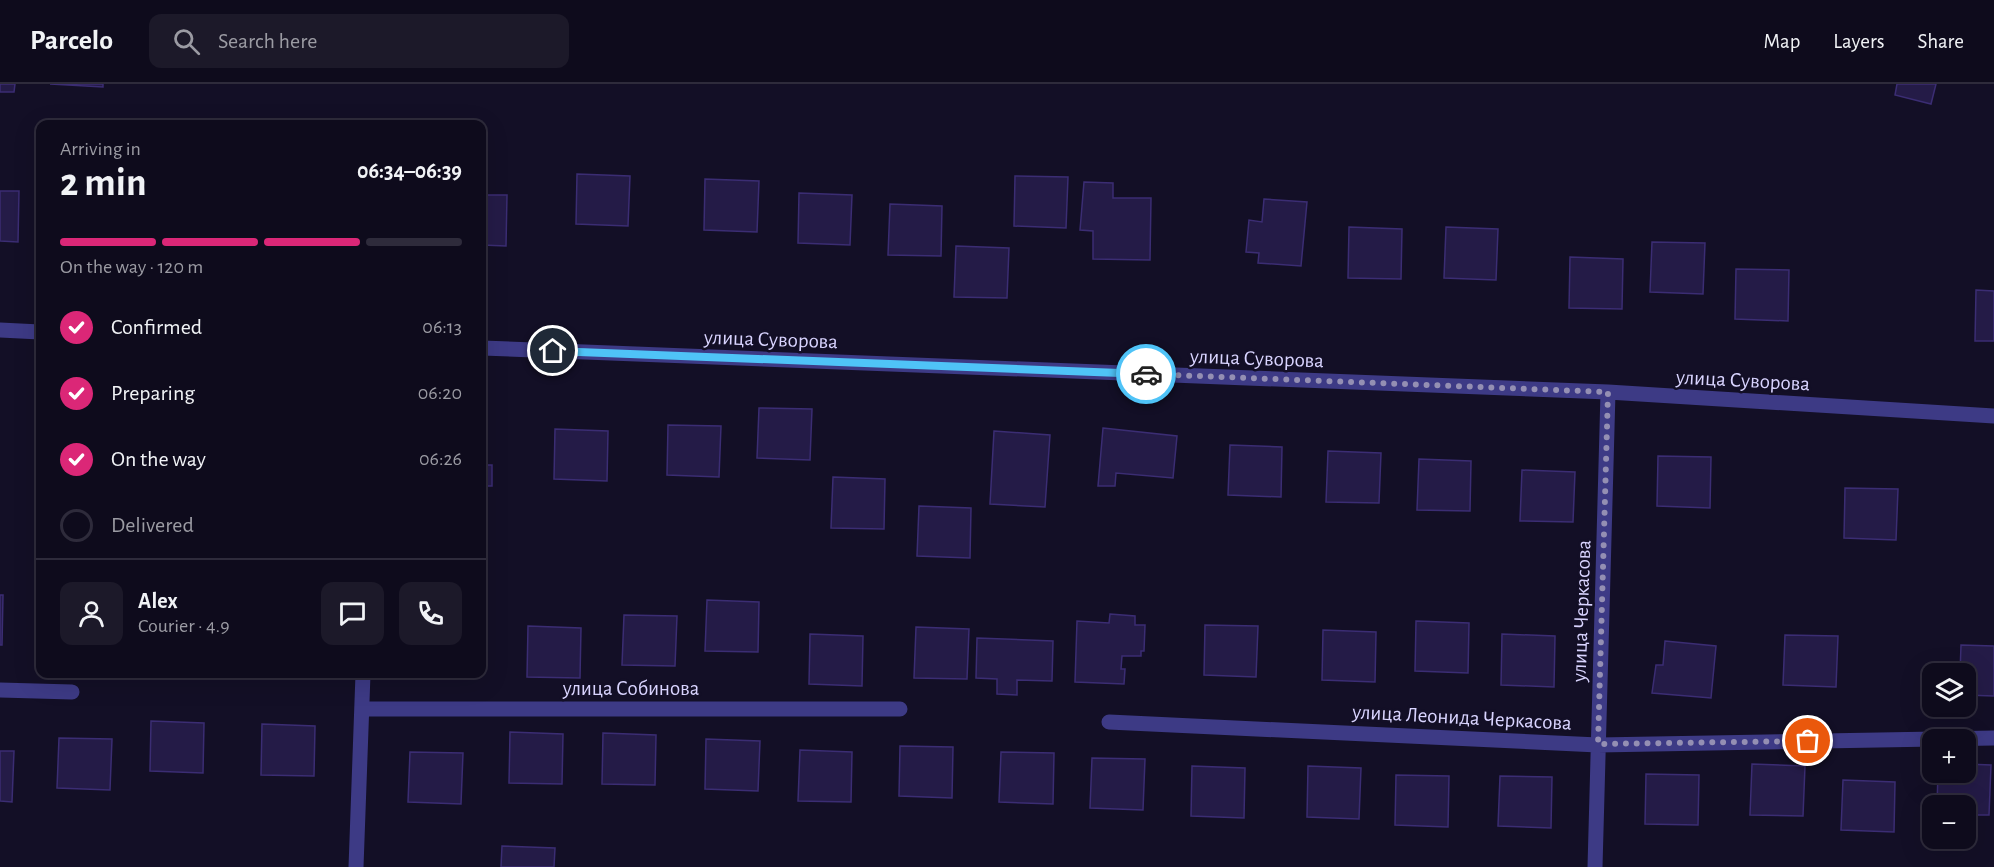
<!DOCTYPE html>
<meta charset="utf-8">
<style>
:root{--surface:#0e0b1c;--page:#1c1929;--text:#f1f3f6;--muted:#9b9ba3;--line:#2e2b3b;--accent:#db2777}
body{margin:0;font-family:"Alegreya Sans",sans-serif;background:var(--page);color:var(--text);height:100vh;display:flex;flex-direction:column;font-size:22px;white-space:nowrap}
*{box-sizing:border-box;margin:0}
p{font-size:20px;color:var(--muted)}
.icon{flex:none;width:33px;height:33px;fill:none;stroke:currentColor;stroke-width:2;stroke-linecap:round;stroke-linejoin:round}
.map{position:relative;flex:1;overflow:hidden}
.details{position:absolute;left:36px;top:36px;width:450px;height:558px;display:flex;flex-direction:column;background:var(--surface);border-radius:12px;box-shadow:0 6px 24px #0002,0 0 0 2px var(--line)}
.details>*{flex:none}
.fabs{position:absolute;left:1922px;top:579px;display:grid;gap:12px}
.fabs a{display:grid;place-items:center;width:54px;height:54px;border-radius:12px;background:var(--surface);box-shadow:0 6px 24px #0002,0 0 0 2px var(--line);font-size:30px}
.pin{position:absolute;display:grid;place-items:center;width:51px;height:51px;color:#fff;margin:-26px;border:3px solid #fff;border-radius:50%;box-shadow:0 2px 6px #0007}
.courier{position:absolute;display:grid;place-items:center;width:60px;height:60px;margin:-30px;border:4px solid #4fc3f7;border-radius:50%;background:#fff;color:#222;box-shadow:0 2px 8px #0007}
.overview em{font-style:normal;font-weight:700}
.overview div{display:flex;flex-direction:column-reverse}
.overview{display:flex;align-items:center;justify-content:space-between;height:102px;padding:0 24px}
h1{font-size:39px;font-weight:700;line-height:45px}
.bar{display:grid;grid-template-columns:repeat(4,1fr);gap:9px 6px;align-content:center;height:72px;padding:0 24px}
.bar i{height:8px;border-radius:4px;background:var(--line)}
.bar .active{background:var(--accent)}
.bar p{grid-column:span 4}
.line{display:flex;align-items:center;gap:15px;padding:0 24px;border-top:2px solid var(--line)}
.line div{flex:1}
.round{display:grid;place-items:center;flex:none;width:63px;height:63px;border-radius:12px;background:var(--page)}
ol{padding:0 24px;list-style:none}
li{display:flex;align-items:center;gap:18px;height:66px}
li p{margin-inline-start:auto}
li .icon{padding:6px;border-radius:50%;background:var(--accent);color:#fff;stroke-width:4}
li:last-child{color:var(--muted)}
li i{width:33px;height:33px;border:3px solid var(--line);border-radius:50%}
header{display:flex;align-items:center;gap:36px;box-sizing:border-box;height:84px;padding:0 30px;background:var(--surface);border-bottom:2px solid var(--line)}
header strong{font-size:28px}
nav{display:flex;gap:33px;margin-inline-start:auto;font-size:21px}
.search{width:420px;height:54px;background:var(--page);display:flex;align-items:center;gap:15px;box-sizing:border-box;padding:0 21px;border-radius:12px;color:var(--muted);font-size:22px}
.map>svg:first-child{display:block}
.building{fill:#241b47;stroke:#3b2d73;stroke-width:1.5}
.lines{fill:none;stroke-linecap:round;stroke-linejoin:round}
.minor{stroke:#3d3a85;stroke-width:15}
.done{stroke:#948fb3;stroke-width:6;stroke-dasharray:0 10.8}
.route{stroke:#4fc3f7;stroke-width:8}
.labels{text-anchor:middle;stroke-width:5;stroke-linejoin:round;paint-order:stroke}
.street-label{font-size:21px;fill:#d9d4ff;stroke:#130f26}
</style>
<header>
<strong>Parcelo</strong>
<div class="search"><svg class="icon" aria-label="search" viewBox="0 0 24 24"><circle cx="10" cy="10" r="6"/><path d="M15 15l6 6"/></svg>Search here</div>
<nav><a>Map</a><a>Layers</a><a>Share</a></nav>
</header>
<div class="map">
<svg width="1994" height="783" viewBox="0 0 1994 783">
<rect width="100%" height="100%" fill="#130f26"/>
<path class="building" d="M 0,0 L 15,0 L 14,8 L 0,8 Z
M 50,0 L 103,0 L 103,3 Z
M 1897,0 L 1936,0 L 1931,20 L 1895,11 Z
M 577,90 L 630,92 L 628,142 L 576,140 Z
M 1015,92 L 1068,93 L 1066,144 L 1014,142 Z
M 705,95 L 759,97 L 757,148 L 704,146 Z
M 1084,98 L 1113,99 L 1113,114 L 1151,114 L 1150,176 L 1093,175 L 1093,147 L 1080,146 Z
M 0,107 L 19,107 L 18,158 L 0,157 Z
M 799,109 L 852,111 L 850,161 L 798,159 Z
M 482,111 L 507,111 L 506,162 L 482,161 Z
M 1264,115 L 1307,118 L 1301,182 L 1258,179 L 1259,169 L 1246,168 L 1249,136 L 1262,138 Z
M 890,120 L 942,122 L 941,172 L 888,171 Z
M 1349,143 L 1402,145 L 1401,195 L 1348,194 Z
M 1446,143 L 1498,145 L 1496,196 L 1444,194 Z
M 1652,158 L 1705,159 L 1703,210 L 1650,208 Z
M 956,162 L 1009,164 L 1007,214 L 954,213 Z
M 1570,173 L 1623,175 L 1622,225 L 1569,224 Z
M 1736,185 L 1789,186 L 1788,237 L 1735,235 Z
M 1976,206 L 1994,207 L 1994,257 L 1975,257 Z
M 759,324 L 812,325 L 810,376 L 757,374 Z
M 668,341 L 721,342 L 719,393 L 667,391 Z
M 1103,344 L 1177,352 L 1173,394 L 1116,389 L 1115,402 L 1098,402 Z
M 555,345 L 608,347 L 607,397 L 554,395 Z
M 994,347 L 1050,351 L 1045,423 L 990,420 Z
M 482,358 L 486,358 L 486,381 L 492,381 L 492,402 L 482,402 Z
M 1230,361 L 1282,363 L 1281,413 L 1228,411 Z
M 1328,367 L 1381,369 L 1379,419 L 1326,418 Z
M 1658,372 L 1711,373 L 1710,424 L 1657,422 Z
M 1419,375 L 1471,377 L 1470,427 L 1417,426 Z
M 1522,386 L 1575,388 L 1573,438 L 1520,437 Z
M 833,393 L 885,395 L 884,445 L 831,444 Z
M 1845,404 L 1898,405 L 1896,456 L 1844,454 Z
M 919,422 L 971,424 L 970,474 L 917,472 Z
M 0,511 L 3,511 L 2,561 L 0,561 Z
M 707,516 L 759,518 L 758,568 L 705,567 Z
M 1110,530 L 1135,532 L 1135,541 L 1145,541 L 1144,567 L 1141,567 L 1141,572 L 1122,572 L 1121,585 L 1125,585 L 1124,600 L 1075,598 L 1077,537 L 1109,539 Z
M 624,531 L 677,532 L 675,582 L 622,581 Z
M 1416,537 L 1469,539 L 1468,589 L 1415,587 Z
M 1205,541 L 1258,542 L 1256,593 L 1204,591 Z
M 528,542 L 581,544 L 580,594 L 527,593 Z
M 916,543 L 969,545 L 967,595 L 914,594 Z
M 1323,546 L 1376,548 L 1375,598 L 1322,596 Z
M 810,550 L 863,552 L 862,602 L 809,600 Z
M 1502,550 L 1555,552 L 1554,603 L 1501,601 Z
M 1785,551 L 1838,552 L 1836,603 L 1783,601 Z
M 977,554 L 1053,557 L 1052,597 L 1017,596 L 1017,611 L 997,610 L 997,595 L 976,594 Z
M 1665,557 L 1716,562 L 1711,614 L 1652,609 L 1656,581 L 1663,581 Z
M 1961,561 L 1994,562 L 1994,612 L 1965,611 L 1965,590 L 1960,590 Z
M 151,637 L 204,639 L 203,689 L 150,687 Z
M 262,640 L 315,642 L 314,692 L 261,691 Z
M 510,648 L 563,650 L 562,700 L 509,699 Z
M 603,649 L 656,651 L 655,701 L 602,700 Z
M 59,654 L 112,655 L 110,706 L 57,704 Z
M 706,655 L 760,657 L 758,707 L 705,705 Z
M 900,662 L 953,663 L 952,714 L 899,712 Z
M 800,666 L 852,668 L 851,718 L 798,717 Z
M 0,667 L 14,667 L 12,718 L 0,717 Z
M 410,668 L 463,669 L 461,720 L 408,718 Z
M 1001,668 L 1054,669 L 1053,720 L 999,718 Z
M 1092,674 L 1145,675 L 1143,726 L 1090,724 Z
M 1752,680 L 1805,682 L 1803,732 L 1750,731 Z
M 1965,680 L 1991,681 L 1989,731 L 1965,731 L 1965,722 L 1937,722 L 1938,688 L 1965,688 Z
M 1192,682 L 1245,684 L 1244,734 L 1191,732 Z
M 1308,682 L 1361,684 L 1359,735 L 1307,733 Z
M 1646,690 L 1699,691 L 1698,741 L 1645,740 Z
M 1396,691 L 1449,692 L 1448,743 L 1395,741 Z
M 1500,692 L 1552,693 L 1551,744 L 1498,742 Z
M 1843,696 L 1895,698 L 1894,748 L 1841,746 Z
M 502,762 L 555,764 L 554,783 L 501,783 Z"/>
<g class="lines">
<path class="minor" d="M 0,246 L 40,248
M 482,264 L 1608,308 L 1994,332
M 0,606 L 72,608
M 362,625 L 900,625
M 1109,638 L 1598,661 L 1994,654
M 356,783 L 363,590
M 1595,783 L 1608,308"/>
</g>
<g class="lines">
<path class="done" d="M 1146,290 L 1608,308 L 1598,660 L 1808,657"/>
<path class="route" d="M 553,267 L 1146,290"/>
</g>
<g class="labels">
<g class="street-label">
<text transform="translate(771 255) rotate(2)" y="7">улица Суворова</text>
<text transform="translate(1257 274) rotate(2)" y="7">улица Суворова</text>
<text transform="translate(1743 296) rotate(3)" y="7">улица Суворова</text>
<text transform="translate(1581 527) rotate(-88)" y="7">улица Черкасова</text>
<text x="631" y="611">улица Собинова</text>
<text transform="translate(1462 633) rotate(3)" y="7">улица Леонида Черкасова</text>
</g>
</g>
</svg>
<div class="fabs">
<a><svg class="icon" aria-label="layers" viewBox="0 0 24 24"><path d="M12 4l9 5-9 5-9-5zM3 14l9 5 9-5"/></svg></a>
<a>+</a>
<a>−</a>
</div>
<div class="pin" style="left:1808px;top:657px;background:#ea580c"><svg class="icon" aria-label="bag" viewBox="0 0 24 24"><path d="M5 8h14l-1 12H6zM9 8a3 3 0 0 1 6 0"/></svg></div>
<div class="pin" style="left:553px;top:267px;background:#1f2937"><svg class="icon" aria-label="home" viewBox="0 0 24 24"><path d="M3 11l9-7 9 7M6 9v11h12V9"/></svg></div>
<div class="courier" style="left:1146px;top:290px"><svg class="icon" aria-label="car" viewBox="0 0 24 24"><path d="M5 17H2v-5l4-1 3-4h7l3 4 3 1v5h-3M9 17h6M6 11h13"/><circle cx="7" cy="17" r="2"/><circle cx="17" cy="17" r="2"/></svg></div>
<section class="details">
<div class="overview"><div><h1>2 min</h1><p>Arriving in</p></div><em>06:34–06:39</em></div>
<div class="bar"><i class="active"></i><i class="active"></i><i class="active"></i><i></i><p>On the way · 120 m</p></div>
<ol>
<li><svg class="icon" aria-label="check" viewBox="0 0 24 24"><path d="M5 12l5 5 9-10"/></svg>Confirmed<p>06:13</p></li>
<li><svg class="icon" aria-label="check" viewBox="0 0 24 24"><path d="M5 12l5 5 9-10"/></svg>Preparing<p>06:20</p></li>
<li><svg class="icon" aria-label="check" viewBox="0 0 24 24"><path d="M5 12l5 5 9-10"/></svg>On the way<p>06:26</p></li>
<li><i></i>Delivered</li>
</ol>
<div class="line" style="height:108px"><a class="round"><svg class="icon" aria-label="person" viewBox="0 0 24 24"><circle cx="12" cy="8" r="4"/><path d="M4 21q1-7 8-7t8 7"/></svg></a><div><b>Alex</b><p>Courier · 4.9</p></div><a class="round"><svg class="icon" aria-label="chat" viewBox="0 0 24 24"><path d="M4 5h16v11H9l-5 4z"/></svg></a><a class="round"><svg class="icon" aria-label="phone" viewBox="0 0 24 24"><path d="M5 4h4l2 5-3 2q2 4 5 5l2-3 5 2v4C11 20 4 13 5 4z"/></svg></a></div>
</section>
</div>
